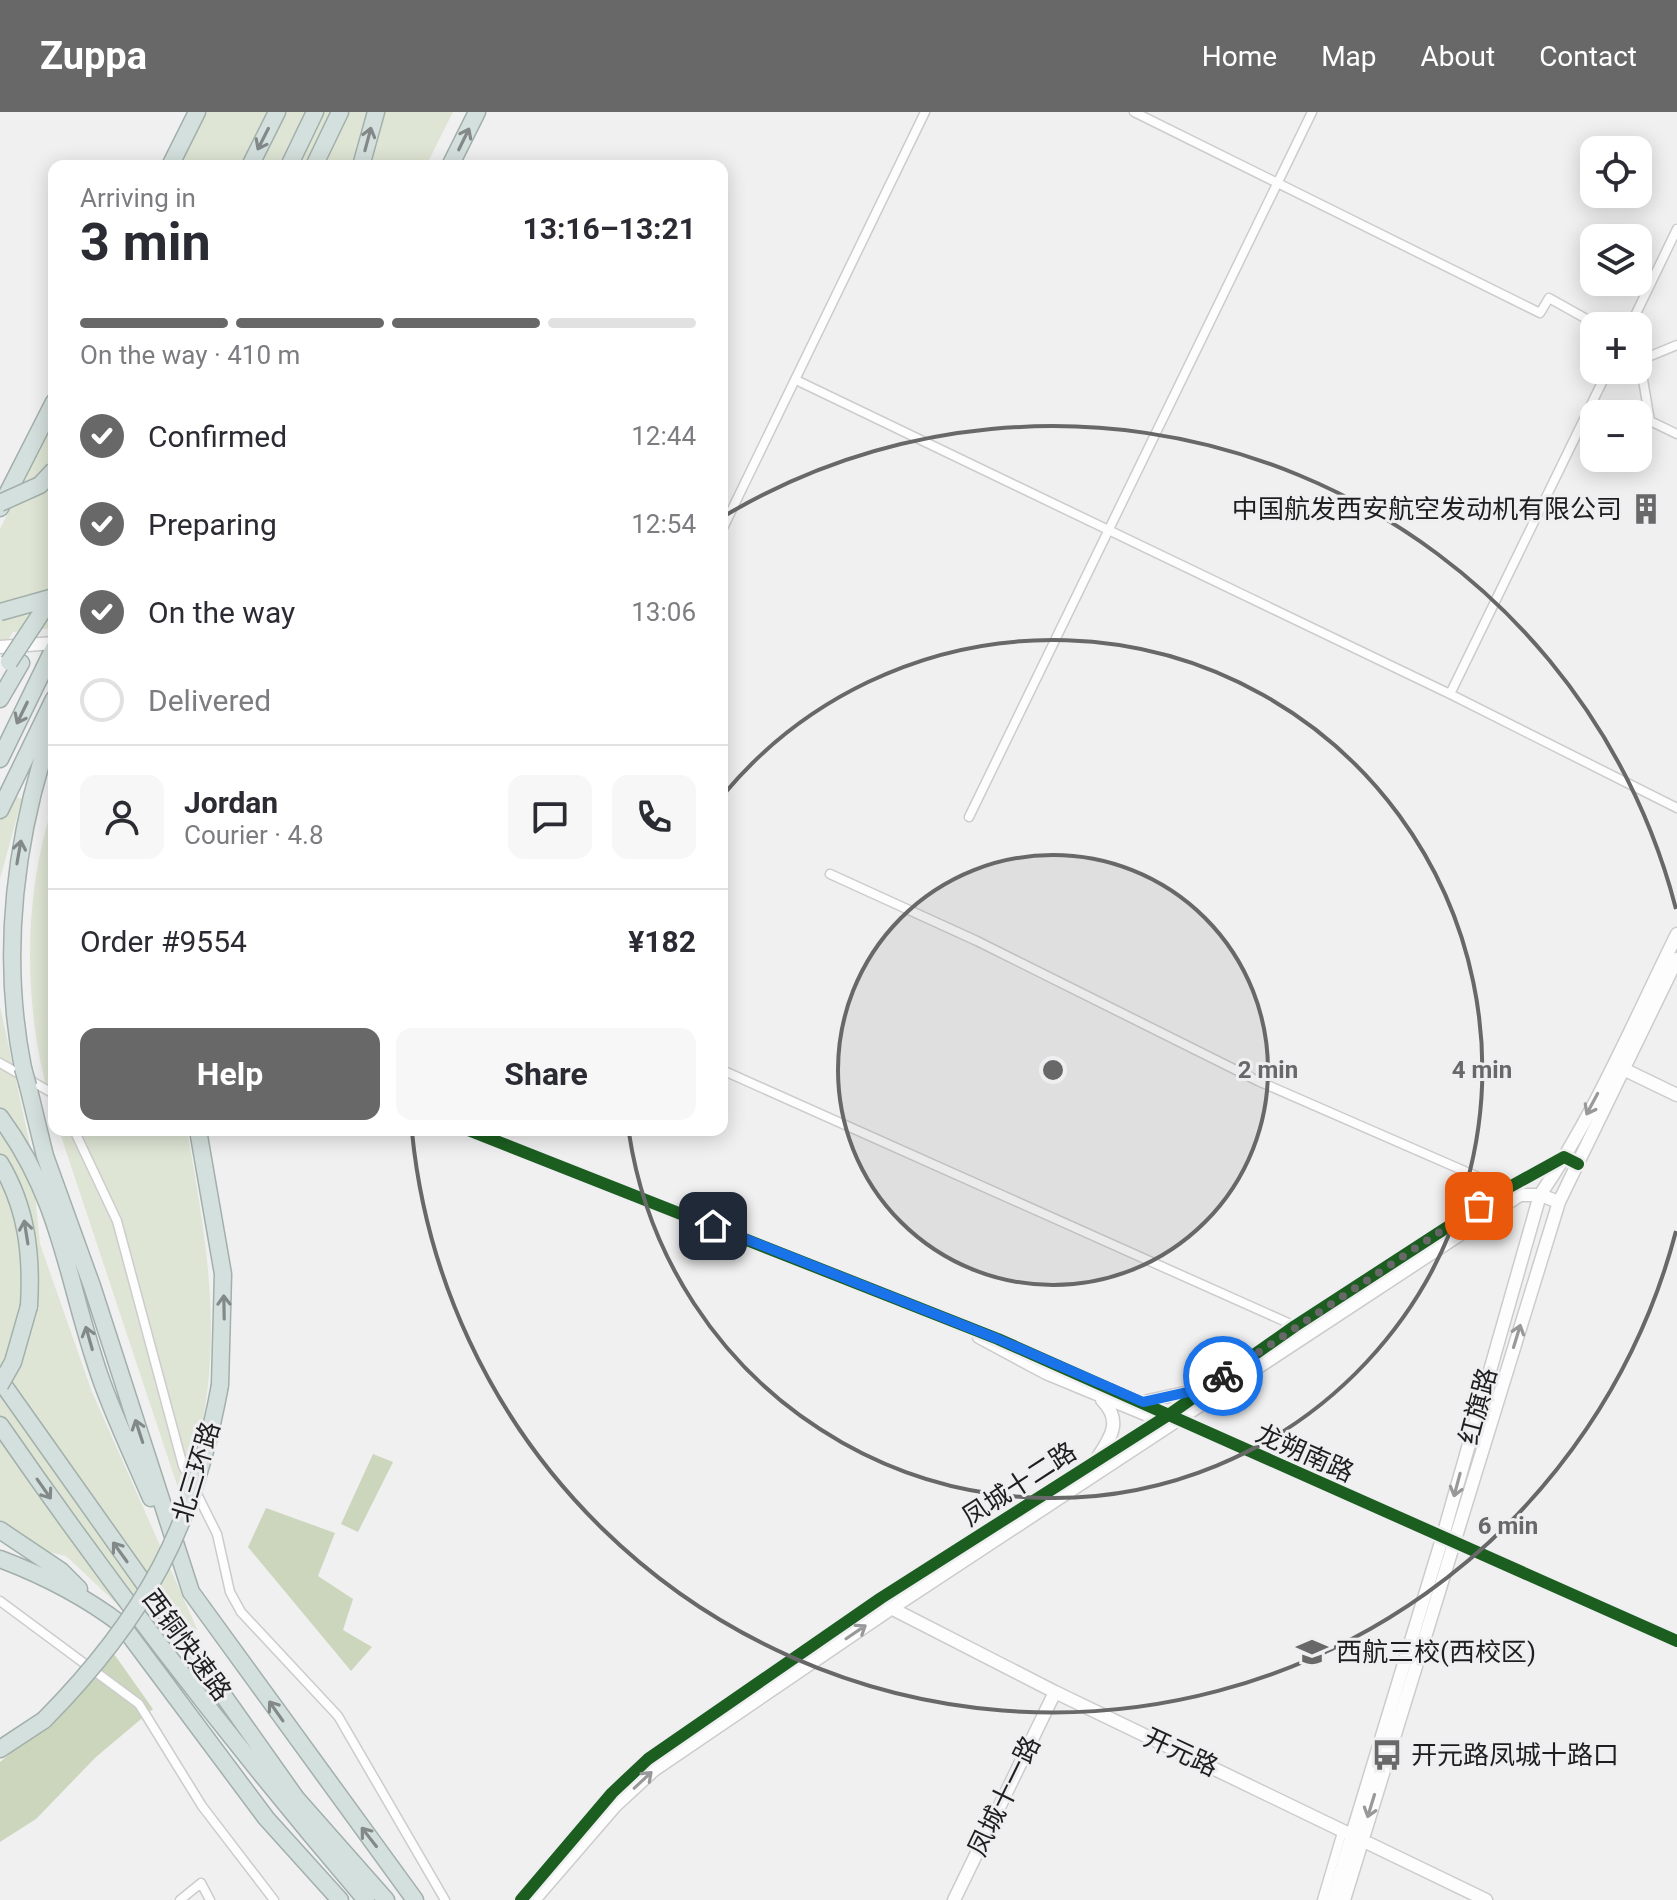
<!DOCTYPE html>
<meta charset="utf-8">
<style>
:root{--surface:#fff;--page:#f7f7f7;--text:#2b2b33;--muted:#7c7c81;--line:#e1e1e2;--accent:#686868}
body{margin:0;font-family:Roboto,"Noto Sans SC",sans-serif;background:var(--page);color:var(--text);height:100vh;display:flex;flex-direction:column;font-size:30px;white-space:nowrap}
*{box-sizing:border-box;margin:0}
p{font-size:26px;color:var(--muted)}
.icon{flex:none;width:44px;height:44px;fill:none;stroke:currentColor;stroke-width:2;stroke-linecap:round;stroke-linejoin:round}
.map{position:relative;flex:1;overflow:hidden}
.sheet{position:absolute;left:48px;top:48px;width:680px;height:976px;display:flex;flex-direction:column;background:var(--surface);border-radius:16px;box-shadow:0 4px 20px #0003}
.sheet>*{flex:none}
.fabs{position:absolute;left:1580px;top:24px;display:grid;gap:16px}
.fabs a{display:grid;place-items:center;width:72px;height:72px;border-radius:16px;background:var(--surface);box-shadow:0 4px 20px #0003;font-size:40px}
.pin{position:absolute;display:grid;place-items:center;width:68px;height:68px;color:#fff;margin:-34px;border-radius:16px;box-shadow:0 4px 12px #0006}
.courier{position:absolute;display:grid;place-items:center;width:80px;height:80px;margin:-40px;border:6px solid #1a73e8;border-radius:50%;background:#fff;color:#222;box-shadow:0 2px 10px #0007}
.headline em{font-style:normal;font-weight:700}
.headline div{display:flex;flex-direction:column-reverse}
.headline{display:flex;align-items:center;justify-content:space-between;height:136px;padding:0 32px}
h1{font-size:52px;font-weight:700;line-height:60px}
.bar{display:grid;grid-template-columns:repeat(4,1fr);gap:12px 8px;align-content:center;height:96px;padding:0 32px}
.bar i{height:10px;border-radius:6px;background:var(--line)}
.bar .on{background:var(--accent)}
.bar p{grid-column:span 4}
.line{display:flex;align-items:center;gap:20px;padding:0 32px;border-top:2px solid var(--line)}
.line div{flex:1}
.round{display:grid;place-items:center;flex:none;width:84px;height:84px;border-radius:16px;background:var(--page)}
ol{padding:0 32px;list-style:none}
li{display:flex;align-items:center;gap:24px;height:88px}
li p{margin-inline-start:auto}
li .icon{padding:8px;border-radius:50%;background:var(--accent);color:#fff;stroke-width:4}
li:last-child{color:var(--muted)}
li i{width:44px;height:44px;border:4px solid var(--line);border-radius:50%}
.button{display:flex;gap:16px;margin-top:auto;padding:16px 32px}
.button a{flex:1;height:92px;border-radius:16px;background:var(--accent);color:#fff;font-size:32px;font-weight:700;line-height:92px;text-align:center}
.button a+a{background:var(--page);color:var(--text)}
header{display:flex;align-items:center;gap:48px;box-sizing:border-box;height:112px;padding:0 40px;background:var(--accent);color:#fff}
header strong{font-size:38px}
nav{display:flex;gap:44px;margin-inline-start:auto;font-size:28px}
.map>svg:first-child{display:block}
.green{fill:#dee5d4}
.forest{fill:#ccd6bc}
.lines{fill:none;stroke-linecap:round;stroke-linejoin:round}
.street-casing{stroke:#cccccd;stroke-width:11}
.secondary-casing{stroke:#cccccd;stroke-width:15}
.highway-casing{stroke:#a2afab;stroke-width:19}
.street{stroke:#fdfdfd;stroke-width:8}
.secondary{stroke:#fdfdfd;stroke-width:12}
.highway{stroke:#d4e0dd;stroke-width:16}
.highway-bridge-casing{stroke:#a2afab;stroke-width:19;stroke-linecap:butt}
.highway-bridge{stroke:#d4e0dd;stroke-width:16}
.cycleway-casing{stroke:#efeff2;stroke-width:17}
.cycleway{stroke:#1b5e20;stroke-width:12}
.oneway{stroke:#828988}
.oneway2{stroke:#999}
.done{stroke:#686868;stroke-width:8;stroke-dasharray:0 14.4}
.route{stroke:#1a73e8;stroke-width:10}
.ring{fill:none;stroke:#686868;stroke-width:4}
.labels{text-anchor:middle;stroke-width:6;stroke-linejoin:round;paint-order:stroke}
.poi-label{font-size:26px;fill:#1e1e1f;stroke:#efeff2;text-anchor:start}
.street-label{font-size:26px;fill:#1e1e1f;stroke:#efeff2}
.centre{fill:#686868;stroke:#efeff2;stroke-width:4}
.ring-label{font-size:24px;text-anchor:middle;font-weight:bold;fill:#686868;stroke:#efeff2;stroke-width:6;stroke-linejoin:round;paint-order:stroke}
</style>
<header>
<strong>Zuppa</strong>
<nav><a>Home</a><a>Map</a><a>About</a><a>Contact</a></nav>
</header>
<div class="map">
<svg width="1677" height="1788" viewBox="0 0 1677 1788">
<rect width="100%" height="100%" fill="#f0f0f1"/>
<path class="green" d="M 207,0 L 453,0 L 426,54 L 180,54 Z
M 54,308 L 54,516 L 13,520 L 0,540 L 0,417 Z
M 0,677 L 22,687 L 0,767 Z
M 54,690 L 54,1002 C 23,905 21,787 54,690 Z
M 0,894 L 30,1033 L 40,1132 L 92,1280 L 197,1517 L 167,1539 L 66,1444 L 0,1429 Z
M 59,1018 L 187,1018 C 211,1154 228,1252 182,1388 Z"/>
<path class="forest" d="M 373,1342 L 393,1350 L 358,1420 L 341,1412 Z
M 266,1396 L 335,1421 L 318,1464 L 353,1487 L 343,1518 L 372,1535 L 351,1559 L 248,1435 Z
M 114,1542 L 153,1597 L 96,1645 L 36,1707 L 0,1730 L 0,1650 L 74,1588 Z"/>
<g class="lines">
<defs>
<path id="street" d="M 1134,0 L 1540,201 L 1549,186 L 1599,214
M 1630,214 L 1677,117
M 1638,249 L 1677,233
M 1640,250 L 1650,309 L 1677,322
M 796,268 L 1450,582 L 1677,696
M 722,418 L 925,0
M 1450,582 L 1608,258
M 969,705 L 1312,0
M 830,762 L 977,829 L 1258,969 L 1508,1078
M 0,951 L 54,982
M 722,958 L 1295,1214 L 1304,1224
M 74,1018 L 117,1109 L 183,1354 L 217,1422 L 230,1480 L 241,1500 L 338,1604 L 445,1788
M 0,1489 L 139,1592 L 202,1694 L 274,1788
M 180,1788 L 201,1771 L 210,1788
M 1322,1788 L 1343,1717"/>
<path id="secondary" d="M 0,535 L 54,531
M 1619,955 L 1677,983
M 468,1018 L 998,1227 L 1677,1529
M 979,1225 L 1046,1261 L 1162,1309
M 1143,1290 L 1203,1277
M 1098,1345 C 1112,1324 1122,1308 1102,1288
M 887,1494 L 1055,1580 L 1486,1788
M 521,1788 L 612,1681 L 648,1647 L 881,1486 L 1170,1302 L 1295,1214 L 1506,1077 L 1564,1045 L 1578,1052
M 534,1788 L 615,1694 L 654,1658 L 892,1496 L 1520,1083 L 1540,1083 L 1559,1090
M 954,1788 L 1055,1580
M 1332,1788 L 1442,1427 L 1540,1083 C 1595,1002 1634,909 1677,822
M 1344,1788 L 1559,1090 L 1677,847"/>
<path id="highway" d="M 170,54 L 197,0
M 250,54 L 277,0
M 289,54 L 315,0
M 314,54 L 340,0
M 361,54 L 376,0
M 450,54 L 477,0
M 0,396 L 54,290
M 0,587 L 21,551
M 0,647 L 54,536
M 0,698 L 54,587
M 23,956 C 0,841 15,721 54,611
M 28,974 L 45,1044 L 92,1174 L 191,1480 L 415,1788
M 0,1005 C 65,1093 67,1175 103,1273 C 117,1311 135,1349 151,1386
M 198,1018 L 223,1162 L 220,1273
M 0,1051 C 27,1096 32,1143 29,1194
M 0,1268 L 296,1686 L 386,1788
M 0,1313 C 114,1478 236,1636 366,1788
M 0,1418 L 61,1459 L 79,1477
M 0,1447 C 45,1464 84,1484 122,1513 L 266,1706 L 340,1788
M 0,1637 L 44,1608"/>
</defs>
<use href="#street" class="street-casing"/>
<use href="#secondary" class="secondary-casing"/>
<use href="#highway" class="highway-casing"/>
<use href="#street" class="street"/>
<use href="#secondary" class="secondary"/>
<use href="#highway" class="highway"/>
<defs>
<path id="highway-bridge" d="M 0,391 L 40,373 L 54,358
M 0,500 L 54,485
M 9,550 L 42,500
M 23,956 L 28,974
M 0,1273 L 13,1250 L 29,1194
M 44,1608 C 145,1506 194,1415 220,1273"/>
</defs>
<use href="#highway-bridge" class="highway-bridge-casing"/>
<use href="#highway-bridge" class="highway-bridge"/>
<defs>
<path id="cycleway" d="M 468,1018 L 998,1227 L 1677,1529
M 521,1788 L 612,1681 L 648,1647 L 881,1486 L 1170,1302 L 1295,1214 L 1506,1077 L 1564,1045 L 1578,1052"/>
</defs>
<use href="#cycleway" class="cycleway-casing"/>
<use href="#cycleway" class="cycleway"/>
</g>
<defs><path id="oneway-shaft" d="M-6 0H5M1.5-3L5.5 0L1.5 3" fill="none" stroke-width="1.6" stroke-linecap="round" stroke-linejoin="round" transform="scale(2)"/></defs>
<g class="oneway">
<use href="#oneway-shaft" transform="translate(263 27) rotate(117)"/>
<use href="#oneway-shaft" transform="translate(368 27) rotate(-75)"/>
<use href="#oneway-shaft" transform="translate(464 27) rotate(-64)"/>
<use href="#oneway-shaft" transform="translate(22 601) rotate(116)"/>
<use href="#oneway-shaft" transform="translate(19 740) rotate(-80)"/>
<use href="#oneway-shaft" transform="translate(26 1120) rotate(-99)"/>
<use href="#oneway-shaft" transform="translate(224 1195) rotate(-91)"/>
<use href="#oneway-shaft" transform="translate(89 1226) rotate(-106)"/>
<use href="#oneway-shaft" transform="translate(139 1319) rotate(-108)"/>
<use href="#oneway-shaft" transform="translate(44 1377) rotate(55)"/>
<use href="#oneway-shaft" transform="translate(120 1440) rotate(-126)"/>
<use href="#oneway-shaft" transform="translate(276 1599) rotate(-125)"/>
<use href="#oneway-shaft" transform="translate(369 1725) rotate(-128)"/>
</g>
<g class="oneway2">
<use href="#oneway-shaft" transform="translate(1592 992) rotate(118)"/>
<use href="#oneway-shaft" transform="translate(1517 1224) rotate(-73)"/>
<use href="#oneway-shaft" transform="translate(1457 1373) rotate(105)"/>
<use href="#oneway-shaft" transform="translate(856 1520) rotate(-34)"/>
<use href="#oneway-shaft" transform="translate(643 1668) rotate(-43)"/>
<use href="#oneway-shaft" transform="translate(1371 1694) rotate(107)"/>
</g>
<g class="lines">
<path class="done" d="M 1223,1264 L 1479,1094"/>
<path class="route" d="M 713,1114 L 998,1227 L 1143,1290 L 1206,1276 L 1223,1264"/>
</g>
<circle cx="1053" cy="958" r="215" fill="#686868" fill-opacity=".12"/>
<g class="ring">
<circle cx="1053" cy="958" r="215"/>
<path d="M724 682A429 429 0 1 1 629 1021"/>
<path d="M1676 1119A644 644 0 0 1 412 1020M726 403A644 644 0 0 1 1676 797"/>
</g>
<defs>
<symbol id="building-bare" viewBox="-9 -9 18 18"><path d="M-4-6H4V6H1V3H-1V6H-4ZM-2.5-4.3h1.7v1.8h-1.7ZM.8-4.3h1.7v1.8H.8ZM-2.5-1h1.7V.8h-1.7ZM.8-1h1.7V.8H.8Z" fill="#686868" stroke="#efeff2" stroke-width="2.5" paint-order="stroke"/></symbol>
<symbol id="school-bare" viewBox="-9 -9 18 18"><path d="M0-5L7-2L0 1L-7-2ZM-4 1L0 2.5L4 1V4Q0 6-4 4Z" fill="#686868" stroke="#efeff2" stroke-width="2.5" paint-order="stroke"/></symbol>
<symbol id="bus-bare" viewBox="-9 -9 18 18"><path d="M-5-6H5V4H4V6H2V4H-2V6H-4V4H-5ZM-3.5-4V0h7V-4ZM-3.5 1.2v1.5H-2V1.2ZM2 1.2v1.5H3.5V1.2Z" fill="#686868" stroke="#efeff2" stroke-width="2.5" paint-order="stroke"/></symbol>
</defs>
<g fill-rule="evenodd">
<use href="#building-bare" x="1624" y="375" width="44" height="44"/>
<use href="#school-bare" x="1290" y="1518" width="44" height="44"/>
<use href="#bus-bare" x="1365" y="1621" width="44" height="44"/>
</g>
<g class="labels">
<g class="poi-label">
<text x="1622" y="406" text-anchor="end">中国航发西安航空发动机有限公司</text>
<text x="1336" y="1549">西航三校(西校区)</text>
<text x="1411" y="1652">开元路凤城十路口</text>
</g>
<g class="street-label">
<text transform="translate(1478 1294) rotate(-75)" y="9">红旗路</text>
<text transform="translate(1305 1341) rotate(24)" y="9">龙朔南路</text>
<text transform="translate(196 1360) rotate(-73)" y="9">北三环路</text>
<text transform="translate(1019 1372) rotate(-33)" y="9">凤城十二路</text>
<text transform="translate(187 1533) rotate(54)" y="9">西铜快速路</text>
<text transform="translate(1181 1640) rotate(25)" y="9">开元路</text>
<text transform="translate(1004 1684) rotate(-64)" y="9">凤城十一路</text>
</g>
</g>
<circle cx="1053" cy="958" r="12" class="centre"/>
<g class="ring-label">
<text x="1268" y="966">2 min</text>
<text x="1482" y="966">4 min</text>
<text x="1508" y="1422">6 min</text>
</g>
</svg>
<div class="fabs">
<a><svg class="icon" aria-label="locate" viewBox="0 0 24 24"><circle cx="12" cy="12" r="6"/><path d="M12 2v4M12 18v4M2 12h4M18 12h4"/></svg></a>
<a><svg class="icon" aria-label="layers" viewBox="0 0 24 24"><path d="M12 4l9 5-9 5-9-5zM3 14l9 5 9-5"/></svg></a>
<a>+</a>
<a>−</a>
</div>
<div class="pin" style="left:1479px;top:1094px;background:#ea580c"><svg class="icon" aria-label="bag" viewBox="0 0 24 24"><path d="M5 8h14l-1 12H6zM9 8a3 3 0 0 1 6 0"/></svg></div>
<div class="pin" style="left:713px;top:1114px;background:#1f2937"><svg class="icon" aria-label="home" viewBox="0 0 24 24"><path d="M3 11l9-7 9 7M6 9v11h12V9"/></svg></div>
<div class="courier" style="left:1223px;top:1264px"><svg class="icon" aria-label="bike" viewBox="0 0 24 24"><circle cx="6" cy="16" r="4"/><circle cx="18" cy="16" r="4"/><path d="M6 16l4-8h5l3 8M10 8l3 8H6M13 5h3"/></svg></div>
<section class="sheet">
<div class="headline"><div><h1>3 min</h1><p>Arriving in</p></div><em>13:16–13:21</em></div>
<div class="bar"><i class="on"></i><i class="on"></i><i class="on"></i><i></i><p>On the way · 410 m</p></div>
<ol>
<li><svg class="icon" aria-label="check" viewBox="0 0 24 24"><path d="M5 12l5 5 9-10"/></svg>Confirmed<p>12:44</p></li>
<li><svg class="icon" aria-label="check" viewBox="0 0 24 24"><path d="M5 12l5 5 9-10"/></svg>Preparing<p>12:54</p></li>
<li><svg class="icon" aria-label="check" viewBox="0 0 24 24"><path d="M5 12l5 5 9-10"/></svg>On the way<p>13:06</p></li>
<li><i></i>Delivered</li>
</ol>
<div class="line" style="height:144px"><a class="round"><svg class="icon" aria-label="person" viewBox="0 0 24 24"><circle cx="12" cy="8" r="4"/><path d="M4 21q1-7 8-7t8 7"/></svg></a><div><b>Jordan</b><p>Courier · 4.8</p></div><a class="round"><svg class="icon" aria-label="chat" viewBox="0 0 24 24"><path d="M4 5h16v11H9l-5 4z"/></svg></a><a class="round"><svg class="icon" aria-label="phone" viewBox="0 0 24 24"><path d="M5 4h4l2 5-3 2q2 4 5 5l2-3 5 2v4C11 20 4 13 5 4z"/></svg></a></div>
<div class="line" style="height:104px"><div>Order #9554</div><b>¥182</b></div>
<div class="button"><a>Help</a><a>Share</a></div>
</section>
</div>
